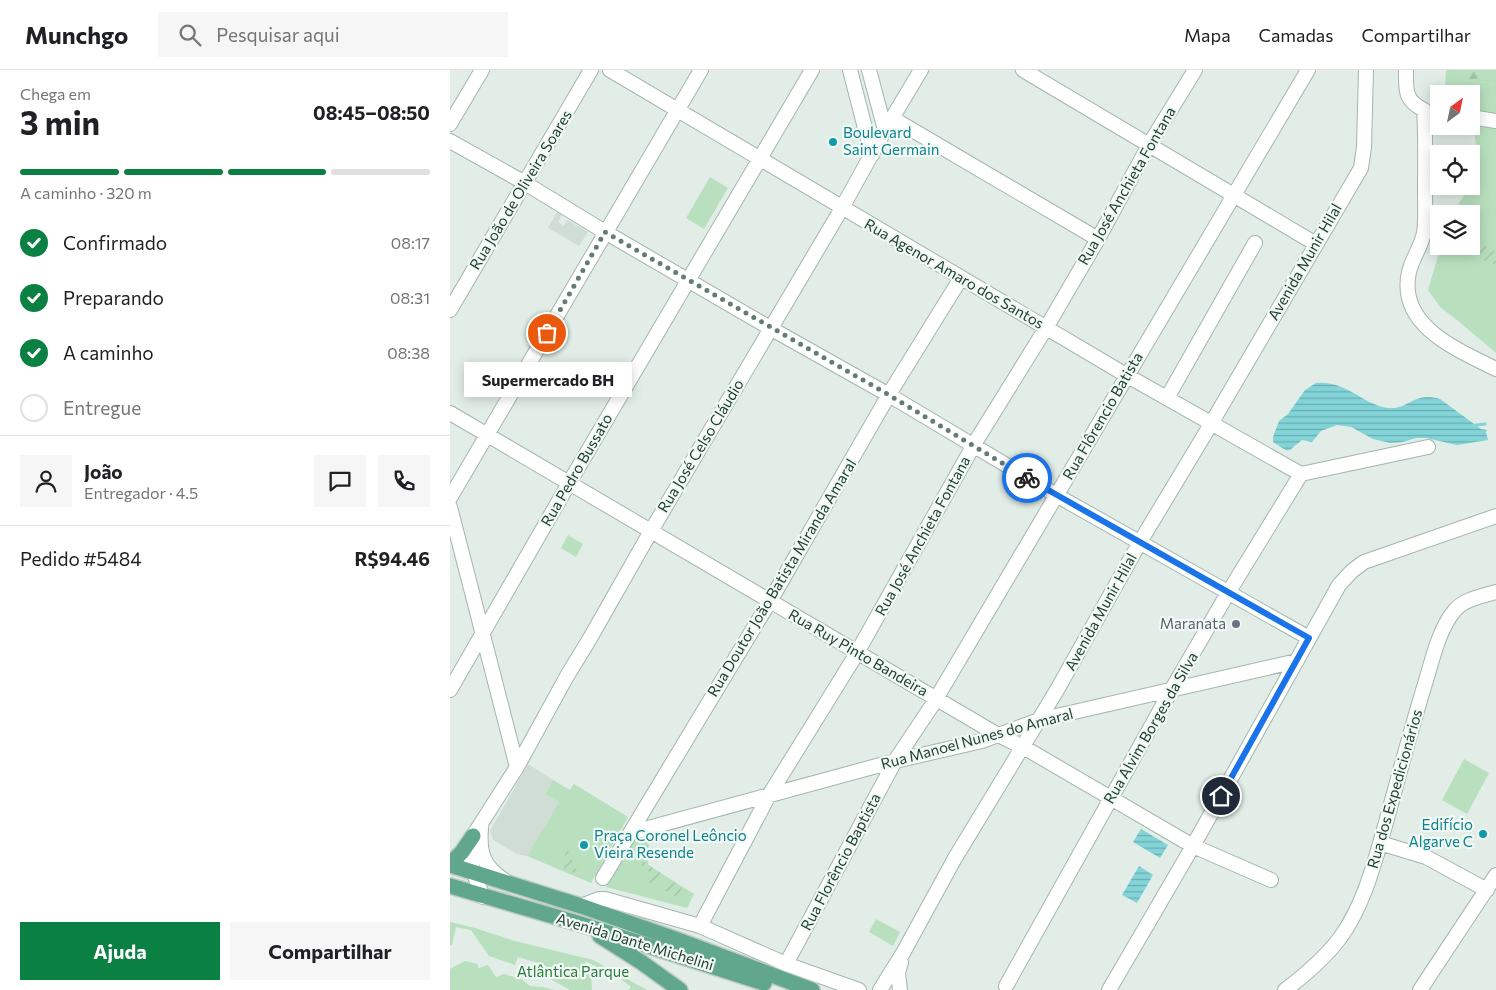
<!DOCTYPE html>
<html lang="pt">
<meta charset="utf-8">
<style>
:root{--surface:#fff;--page:#f6f6f6;--text:#202124;--muted:#757577;--line:#e0e0e0;--accent:#0b8043}
body{margin:0;font-family:Commissioner,sans-serif;background:var(--page);color:var(--text);height:100vh;display:flex;flex-direction:column;font-size:19px;white-space:nowrap}
*{box-sizing:border-box;margin:0}
p{font-size:16px;color:var(--muted)}
.icon{flex:none;width:28px;height:28px;fill:none;stroke:currentColor;stroke-width:2;stroke-linecap:round;stroke-linejoin:round}
.map{position:relative;flex:1;overflow:hidden}
.drawer{display:flex;flex-direction:column;background:var(--surface);width:450px}
.drawer>*{flex:none}
.needle{width:32px;rotate:33deg}
.fabs{position:absolute;left:980px;top:15px;display:grid;gap:10px}
.fabs a{display:grid;place-items:center;width:50px;height:50px;border-radius:0px;background:var(--surface);box-shadow:0 2px 12px #0003;font-size:25px}
.pin{position:absolute;display:grid;place-items:center;width:42px;height:42px;color:#fff;margin:-21px;border:2px solid #fff;border-radius:50%;box-shadow:0 1px 5px #0007}
.courier{position:absolute;display:grid;place-items:center;width:50px;height:50px;margin:-25px;border:4px solid #1a73e8;border-radius:50%;background:#fff;color:#222;box-shadow:0 1px 6px #0007}
.bubble{position:absolute;height:35px;border-radius:0px;background:var(--surface);box-shadow:0 2px 12px #0003;font-size:16px;font-weight:700;line-height:35px;text-align:center}
.summary em{font-style:normal;font-weight:700}
.summary div{display:flex;flex-direction:column-reverse}
.summary{display:flex;align-items:center;justify-content:space-between;height:85px;padding:0 20px}
h1{font-size:32px;font-weight:700;line-height:38px}
.bar{display:grid;grid-template-columns:repeat(4,1fr);gap:8px 5px;align-content:center;height:60px;padding:0 20px}
.bar i{height:6px;border-radius:4px;background:var(--line)}
.bar .on{background:var(--accent)}
.bar p{grid-column:span 4}
.line{display:flex;align-items:center;gap:12px;padding:0 20px;border-top:1px solid var(--line)}
.line div{flex:1}
.round{display:grid;place-items:center;flex:none;width:52px;height:52px;border-radius:0px;background:var(--page)}
ol{padding:0 20px;list-style:none}
li{display:flex;align-items:center;gap:15px;height:55px}
li p{margin-inline-start:auto}
li .icon{padding:5px;border-radius:50%;background:var(--accent);color:#fff;stroke-width:4}
li:last-child{color:var(--muted)}
li i{width:28px;height:28px;border:2px solid var(--line);border-radius:50%}
.cta{display:flex;gap:10px;margin-top:auto;padding:10px 20px}
.cta a{flex:1;height:58px;border-radius:0px;background:var(--accent);color:#fff;font-size:20px;font-weight:700;line-height:58px;text-align:center}
.cta a+a{background:var(--page);color:var(--text)}
header{display:flex;align-items:center;gap:30px;box-sizing:border-box;height:70px;padding:0 25px;background:var(--surface);border-bottom:1px solid var(--line)}
header strong{font-size:24px}
nav{display:flex;gap:28px;margin-inline-start:auto;font-size:18px}
.search{width:350px;height:45px;background:var(--page);display:flex;align-items:center;gap:12px;box-sizing:border-box;padding:0 18px;border-radius:0px;color:var(--muted);font-size:19px}
main{display:flex;flex:1;min-height:0}
.map>svg:first-child{display:block}
.built{fill:#cfddd5}
.green{fill:#b8e0be}
.forest{fill:url(#forest-firs)}
.garden{fill:url(#garden-furrows)}
.water{fill:url(#water-rules)}
.lines{fill:none;stroke-linecap:round;stroke-linejoin:round}
.stream{stroke:#83d4d8;stroke-width:3}
.minor-casing{stroke:#a3b6ad;stroke-width:16}
.major-casing{stroke:#c0cac6;stroke-width:18}
.minor{stroke:#fff;stroke-width:14}
.major{stroke:#61a78d;stroke-width:15}
.done{stroke:#637d72;stroke-width:5;stroke-dasharray:0 9}
.route{stroke:#1a73e8;stroke-width:6}
.culture-dot{fill:#0f9aa8;stroke:#f2f9f5;stroke-width:2}
.worship-dot{fill:#6b7280;stroke:#f2f9f5;stroke-width:2}
.labels{text-anchor:middle;stroke-width:4.5;stroke-linejoin:round;paint-order:stroke}
.culture-label{font-size:15px;fill:#0d838f;stroke:#f2f9f5;text-anchor:start}
.street-label{font-size:15px;fill:#1f4033;stroke:#f2f9f5}
.worship-label{font-size:15px;fill:#5b616d;stroke:#f2f9f5;text-anchor:end}
.park-label{font-size:15px;fill:#267a3d;stroke:#f2f9f5}
</style>
<header>
<strong>Munchgo</strong>
<div class="search"><svg class="icon" aria-label="search" viewBox="0 0 24 24"><circle cx="10" cy="10" r="6"/><path d="M15 15l6 6"/></svg>Pesquisar aqui</div>
<nav><a>Mapa</a><a>Camadas</a><a>Compartilhar</a></nav>
</header>
<main>
<section class="drawer">
<div class="summary"><div><h1>3 min</h1><p>Chega em</p></div><em>08:45–08:50</em></div>
<div class="bar"><i class="on"></i><i class="on"></i><i class="on"></i><i></i><p>A caminho · 320 m</p></div>
<ol>
<li><svg class="icon" aria-label="check" viewBox="0 0 24 24"><path d="M5 12l5 5 9-10"/></svg>Confirmado<p>08:17</p></li>
<li><svg class="icon" aria-label="check" viewBox="0 0 24 24"><path d="M5 12l5 5 9-10"/></svg>Preparando<p>08:31</p></li>
<li><svg class="icon" aria-label="check" viewBox="0 0 24 24"><path d="M5 12l5 5 9-10"/></svg>A caminho<p>08:38</p></li>
<li><i></i>Entregue</li>
</ol>
<div class="line" style="height:90px"><a class="round"><svg class="icon" aria-label="person" viewBox="0 0 24 24"><circle cx="12" cy="8" r="4"/><path d="M4 21q1-7 8-7t8 7"/></svg></a><div><b>João</b><p>Entregador · 4.5</p></div><a class="round"><svg class="icon" aria-label="chat" viewBox="0 0 24 24"><path d="M4 5h16v11H9l-5 4z"/></svg></a><a class="round"><svg class="icon" aria-label="phone" viewBox="0 0 24 24"><path d="M5 4h4l2 5-3 2q2 4 5 5l2-3 5 2v4C11 20 4 13 5 4z"/></svg></a></div>
<div class="line" style="height:65px"><div>Pedido #5484</div><b>R$94.46</b></div>
<div class="cta"><a>Ajuda</a><a>Compartilhar</a></div>
</section>
<div class="map">
<svg width="1046" height="920" viewBox="0 0 1046 920">
<defs>
<pattern id="forest-firs" width="22" height="20" patternUnits="userSpaceOnUse" patternTransform="scale(1.25)"><rect width="22" height="20" fill="#b8e0be"/><path d="M5 1l3.5 6h-7zM16 11l3.5 6h-7z" fill="#9ec1a4"/></pattern>
<pattern id="garden-furrows" width="10" height="10" patternUnits="userSpaceOnUse" patternTransform="scale(1.25)"><rect width="10" height="10" fill="#b8e0be"/><path d="M-1 1l2-2M0 10L10 0M9 11l2-2" fill="none" stroke="#9ec1a4"/></pattern>
<pattern id="water-rules" width="6" height="5" patternUnits="userSpaceOnUse" patternTransform="scale(1.25)"><rect width="6" height="5" fill="#83d4d8"/><path d="M0 2.5h6" fill="none" stroke="#6badb0"/></pattern>
</defs>
<rect width="100%" height="100%" fill="#e1ede6"/>
<path class="built" d="M 107,142 L 112,144 L 108,152 L 114,156 L 117,150 L 138,162 L 129,176 L 98,158 Z
M 78,694 L 103,710 L 95,724 L 109,732 L 77,786 L 67,784 L 43,770 L 40,761 Z"/>
<path class="green" d="M 996,0 L 1013,0 L 1013,10 L 1046,14 L 1046,283 L 1007,250 L 990,237 L 978,220 L 991,176 L 1021,176 L 1021,144 L 1002,144 L 1020,116 L 1021,116 L 1021,113 L 1029,101 L 1024,58 L 1021,55 L 1021,24 L 995,24 Z
M 260,107 L 278,118 L 254,159 L 236,148 Z
M 118,465 L 133,474 L 126,487 L 111,478 Z
M 1014,689 L 1039,703 L 1017,744 L 992,730 Z
M 103,710 L 120,720 L 124,714 L 178,747 L 141,813 L 77,786 L 109,732 L 95,724 Z
M 199,765 L 198,795 L 244,824 L 237,838 L 156,817 L 183,770 Z
M 426,849 L 450,862 L 443,876 L 419,862 Z
M 0,852 L 25,858 L 65,871 L 143,890 L 197,920 L 179,920 L 181,917 L 171,909 L 135,891 L 141,903 L 142,920 L 120,920 L 86,901 L 88,893 L 68,887 L 65,895 L 39,886 L 21,860 L 6,857 L 2,875 L 0,875 Z
M 15,891 L 28,894 L 28,898 L 38,895 L 46,907 L 54,904 L 71,909 L 80,916 L 93,917 L 104,920 L 0,920 L 0,899 Z"/>
<path class="forest" d="M 1013,0 L 1046,0 L 1046,14 L 1013,10 Z"/>
<path class="garden" d="M 1031,174 C 1045,180 1046,179 1046,194 L 1038,194 L 1018,177 Z
M 116,776 L 125,797 L 132,806 L 114,799 Z
M 194,792 L 214,805 L 208,811 L 208,815 L 206,816 L 199,812 C 202,803 198,799 190,794 Z
M 217,808 L 232,817 L 231,822 L 227,827 L 212,819 L 213,815 L 217,812 Z"/>
<path class="water" d="M 866,313 C 896,310 913,335 938,338 C 959,340 964,321 990,329 L 1031,359 L 1037,360 L 1036,362 L 1038,370 L 1007,375 L 976,368 L 966,368 L 953,372 L 940,373 L 923,369 L 901,357 L 887,355 L 871,361 L 862,372 L 852,370 C 835,383 842,384 823,372 L 823,367 L 829,351 L 838,344 L 855,320 Z
M 691,759 L 718,775 L 710,788 L 683,772 Z
M 689,796 L 703,805 L 687,833 L 672,825 Z"/>
<g class="lines">
<path class="stream" d="M 1026,355 L 1035,354"/>
<defs>
<path id="minor" d="M 160,0 L 676,305 L 851,404
M 400,0 L 422,85
M 419,0 L 435,60
M 573,0 L 866,174
M 956,0 C 956,20 954,30 974,40 C 976,67 975,94 975,121 C 975,134 976,150 974,163 C 971,177 962,189 959,202 C 947,256 1008,280 1046,299
M 1021,47 L 1046,51
M 442,48 L 648,169
M 0,54 L 32,0
M 0,71 L 75,113 L 155,162 L 320,258 L 439,325 L 613,429 L 859,568
M 0,240 L 141,0
M 717,328 L 805,173
M 0,343 L 548,665 L 575,678 L 743,776 L 821,810
M 851,404 L 978,377
M 0,428 L 251,0
M 0,437 L 67,697
M 0,620 L 122,408 L 362,0
M 31,758 C 29,783 33,796 54,810
M 180,763 L 445,691 L 532,671 L 589,650 L 847,591
M 930,773 L 976,787 L 1037,820
M 153,808 L 323,526 L 441,321 L 511,208
M 33,827 C 24,804 17,791 23,766 L 67,697 L 117,606 L 139,570 L 201,461 L 392,138 L 435,60 L 471,0
M 131,836 L 149,829 L 155,829 L 250,856 L 336,894 L 409,920
M 250,856 L 318,727 L 404,588 L 526,371 L 596,258 L 648,169 L 699,75 L 745,0
M 336,894 L 445,691 L 483,634 L 858,0
M 556,916 L 722,619 L 778,523 L 851,404
M 430,920 L 453,883 L 505,788 L 607,620 L 690,472 L 758,359 L 911,98 L 914,77 L 916,0
M 450,920 L 448,903 L 451,892
M 659,920 L 743,776 L 889,515 L 902,501 L 914,492 L 1046,446
M 835,920 C 855,905 875,888 890,868 C 914,835 924,794 935,756 C 948,709 960,663 974,617 C 982,592 988,560 1005,540 C 1014,529 1033,526 1046,522
M 970,920 L 1046,805"/>
<path id="major" d="M 0,794 L 12,782 L 23,766
M 0,795 L 131,836 L 228,870 L 362,920
M 0,816 L 127,853 L 314,913
M 150,866 L 191,892 L 230,920"/>
</defs>
<use href="#minor" class="minor-casing"/>
<use href="#major" class="major-casing"/>
<use href="#minor" class="minor"/>
<use href="#major" class="major"/>
</g>
<g class="lines">
<path class="done" d="M 97,263 L 155,162 L 439,325 L 577,408"/>
<path class="route" d="M 577,408 L 859,568 L 771,726"/>
</g>
<g class="culture-dot">
<circle cx="383" cy="72" r="5"/>
<circle cx="1033" cy="764" r="5"/>
<circle cx="134" cy="775" r="5"/>
</g>
<circle class="worship-dot" cx="786" cy="554" r="5"/>
<g class="labels">
<g class="culture-label">
<text x="393" y="68">Boulevard<tspan x="393" dy="17">Saint Germain</tspan></text>
<text x="1023" y="760" text-anchor="end">Edifício<tspan x="1023" dy="17">Algarve C</tspan></text>
<text x="144" y="771">Praça Coronel Leôncio<tspan x="144" dy="17">Vieira Resende</tspan></text>
</g>
<g class="street-label">
<text transform="translate(677 116) rotate(-60)" y="5">Rua José Anchieta Fontana</text>
<text transform="translate(71 120) rotate(-59)" y="5">Rua João de Oliveira Soares</text>
<text transform="translate(855 192) rotate(-60)" y="5">Avenida Munir Hilal</text>
<text transform="translate(504 204) rotate(30)" y="5">Rua Agenor Amaro dos Santos</text>
<text transform="translate(653 346) rotate(-60)" y="5">Rua Flôrencio Batista</text>
<text transform="translate(251 376) rotate(-59)" y="5">Rua José Celso Cláudio</text>
<text transform="translate(127 400) rotate(-60)" y="5">Rua Pedro Bussato</text>
<text transform="translate(473 466) rotate(-61)" y="5">Rua José Anchieta Fontana</text>
<text transform="translate(332 508) rotate(-59)" y="5">Rua Doutor João Batista Miranda Amaral</text>
<text transform="translate(651 542) rotate(-61)" y="5">Avenida Munir Hilal</text>
<text transform="translate(408 583) rotate(30)" y="5">Rua Ruy Pinto Bandeira</text>
<text transform="translate(701 658) rotate(-60)" y="5">Rua Alvim Borges da Silva</text>
<text transform="translate(527 669) rotate(-15)" y="5">Rua Manoel Nunes do Amaral</text>
<text transform="translate(945 719) rotate(-74)" y="5">Rua dos Expedicionários</text>
<text transform="translate(391 792) rotate(-62)" y="5">Rua Florêncio Baptista</text>
<text transform="translate(185 872) rotate(17)" y="5">Avenida Dante Michelini</text>
</g>
<g class="worship-label">
<text x="776" y="559">Maranata</text>
</g>
<g class="park-label">
<text x="123" y="907">Atlântica Parque</text>
</g>
</g>
</svg>
<div class="fabs">
<a><svg class="needle" viewBox="-14 -14 28 28"><path d="M0-13l5 13h-10z" fill="#e53935"/><path d="M0 13l5-13h-10z" fill="#757577"/></svg></a>
<a><svg class="icon" aria-label="locate" viewBox="0 0 24 24"><circle cx="12" cy="12" r="6"/><path d="M12 2v4M12 18v4M2 12h4M18 12h4"/></svg></a>
<a><svg class="icon" aria-label="layers" viewBox="0 0 24 24"><path d="M12 4l9 5-9 5-9-5zM3 14l9 5 9-5"/></svg></a>
</div>
<div class="pin" style="left:97px;top:263px;background:#ea580c"><svg class="icon" aria-label="bag" viewBox="0 0 24 24"><path d="M5 8h14l-1 12H6zM9 8a3 3 0 0 1 6 0"/></svg></div>
<div class="pin" style="left:771px;top:726px;background:#1f2937"><svg class="icon" aria-label="home" viewBox="0 0 24 24"><path d="M3 11l9-7 9 7M6 9v11h12V9"/></svg></div>
<div class="courier" style="left:577px;top:408px"><svg class="icon" aria-label="bike" viewBox="0 0 24 24"><circle cx="6" cy="16" r="4"/><circle cx="18" cy="16" r="4"/><path d="M6 16l4-8h5l3 8M10 8l3 8H6M13 5h3"/></svg></div>
<div class="bubble" style="left:14px;top:292px;width:168px">Supermercado BH</div>
</div>
</main>
